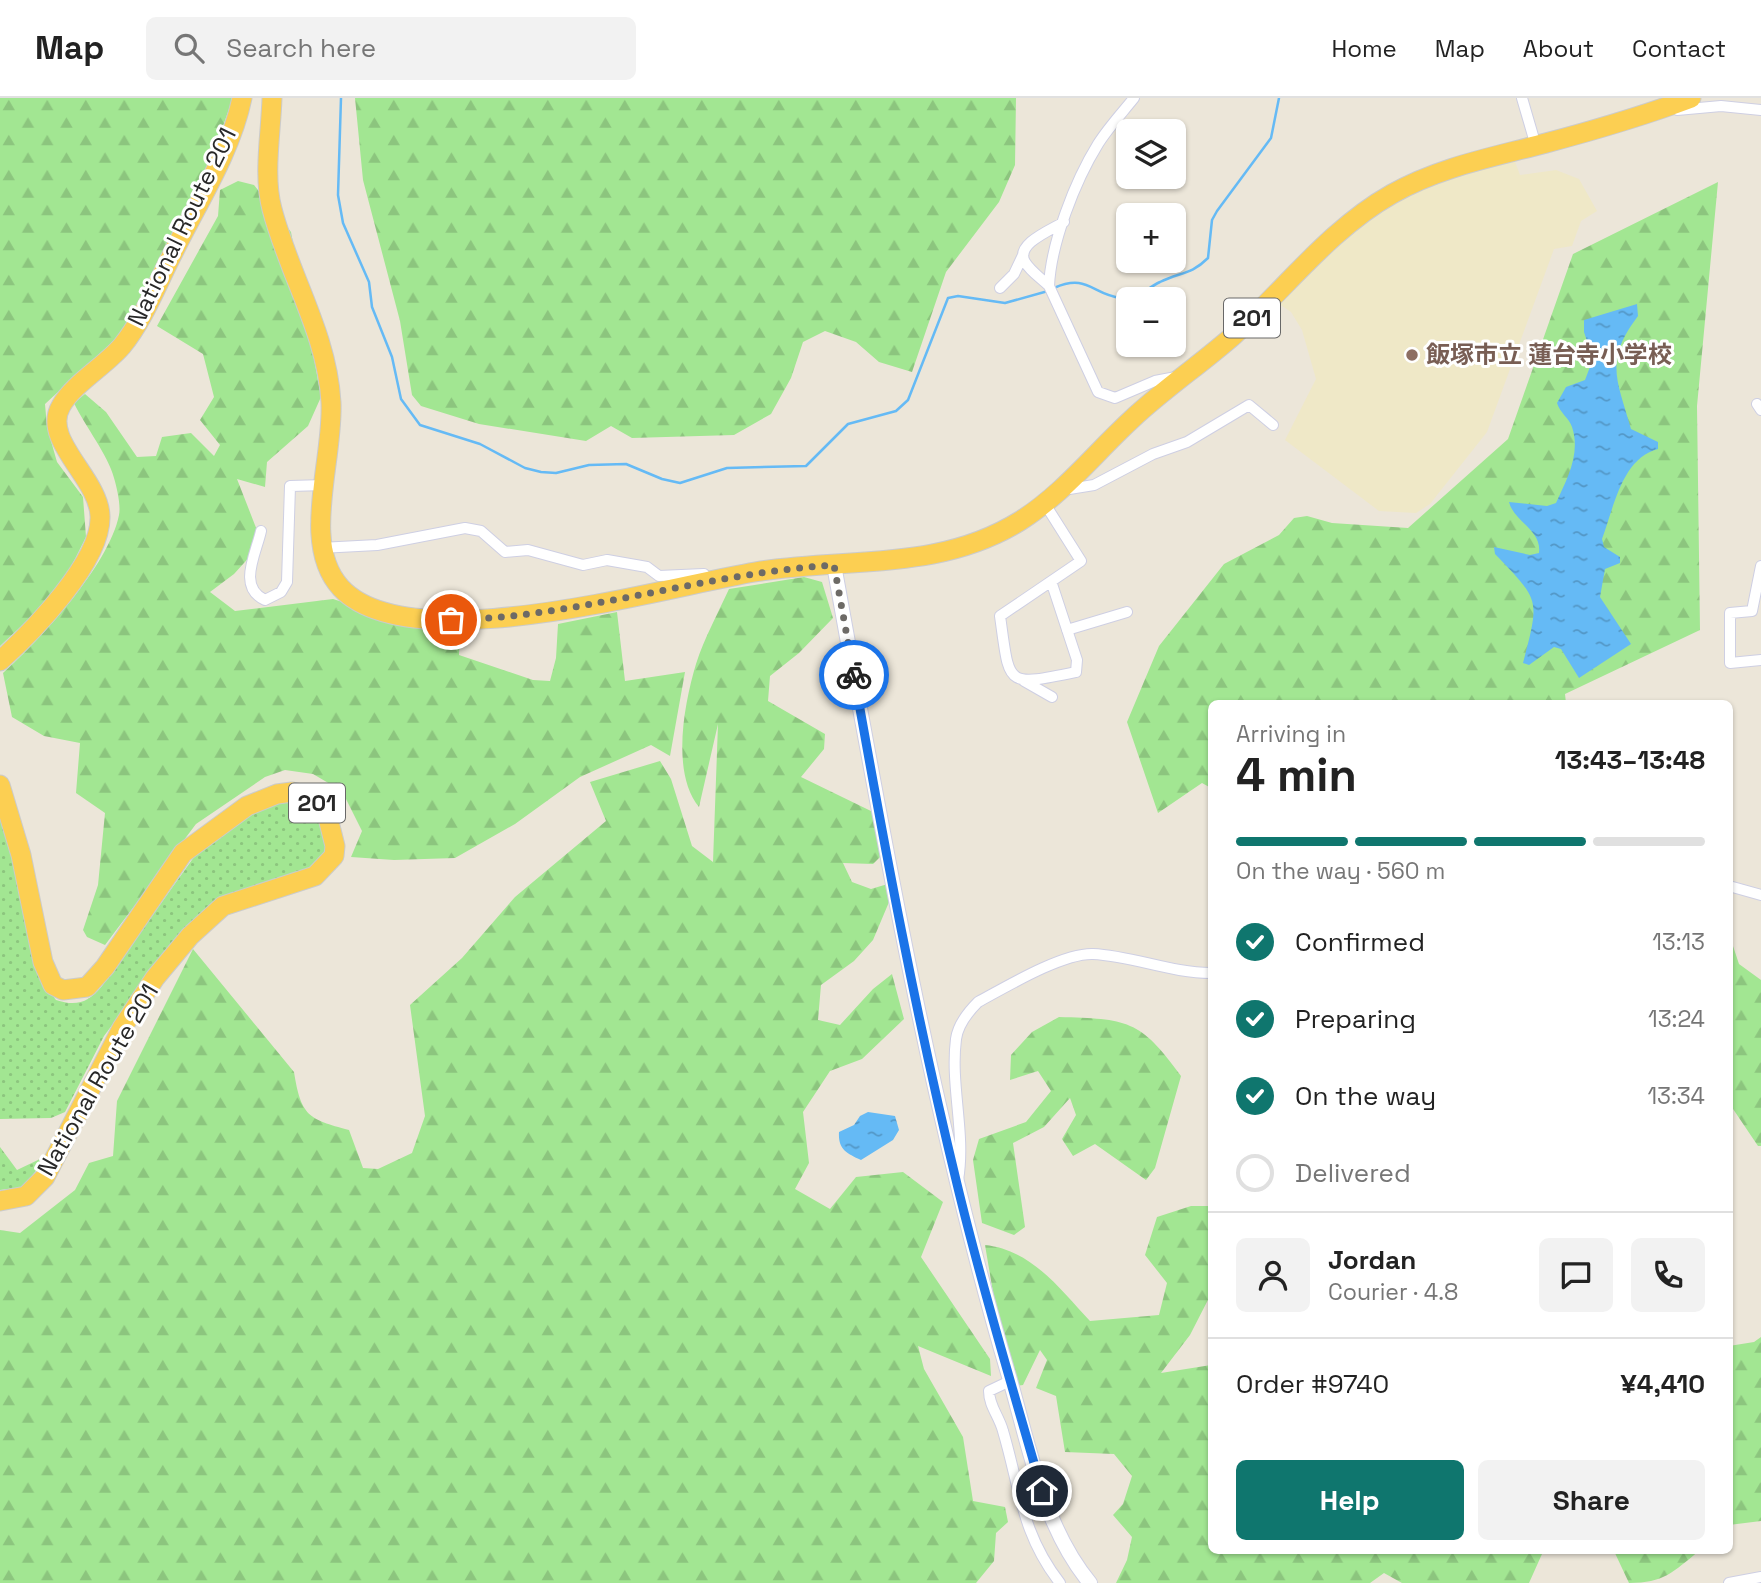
<!DOCTYPE html>
<meta charset="utf-8">
<style>
:root{--surface:#fff;--page:#f2f2f2;--text:#222;--muted:#767676;--line:#e0e0e0;--accent:#0f766e}
body{margin:0;font-family:"Space Grotesk","Noto Sans JP",sans-serif;background:var(--page);color:var(--text);height:100vh;display:flex;flex-direction:column;font-size:26px;white-space:nowrap}
*{box-sizing:border-box;margin:0}
p{font-size:23px;color:var(--muted)}
.icon{flex:none;width:38px;height:38px;fill:none;stroke:currentColor;stroke-width:2;stroke-linecap:round;stroke-linejoin:round}
.map{position:relative;flex:1;overflow:hidden}
.side{position:absolute;left:1208px;top:602px;width:525px;height:854px;display:flex;flex-direction:column;background:var(--surface);border-radius:10px;box-shadow:0 2px 5px #0004}
.side>*{flex:none}
.controls{position:absolute;left:1116px;top:21px;display:grid;gap:14px}
.controls a{display:grid;place-items:center;width:70px;height:70px;border-radius:10px;background:var(--surface);box-shadow:0 2px 5px #0004;font-size:35px}
.pin{position:absolute;display:grid;place-items:center;width:60px;height:60px;color:#fff;margin:-30px;border:4px solid #fff;border-radius:50%;box-shadow:0 2px 7px #0007}
.courier{position:absolute;display:grid;place-items:center;width:70px;height:70px;margin:-35px;border:5px solid #1a73e8;border-radius:50%;background:#fff;color:#222;box-shadow:0 2px 9px #0007}
.overview em{font-style:normal;font-weight:600}
.overview div{display:flex;flex-direction:column-reverse}
.overview{display:flex;align-items:center;justify-content:space-between;height:119px;padding:0 28px}
h1{font-size:46px;font-weight:600;line-height:52px}
.bar{display:grid;grid-template-columns:repeat(4,1fr);gap:10px 7px;align-content:center;height:84px;padding:0 28px}
.bar i{height:9px;border-radius:5px;background:var(--line)}
.bar .active{background:var(--accent)}
.bar p{grid-column:span 4}
.line{display:flex;align-items:center;gap:18px;padding:0 28px;border-top:2px solid var(--line)}
.line div{flex:1}
.round{display:grid;place-items:center;flex:none;width:74px;height:74px;border-radius:10px;background:var(--page)}
ol{padding:0 28px;list-style:none}
li{display:flex;align-items:center;gap:21px;height:77px}
li p{margin-inline-start:auto}
li .icon{padding:7px;border-radius:50%;background:var(--accent);color:#fff;stroke-width:4}
li:last-child{color:var(--muted)}
li i{width:38px;height:38px;border:4px solid var(--line);border-radius:50%}
.action{display:flex;gap:14px;margin-top:auto;padding:14px 28px}
.action a{flex:1;height:80px;border-radius:10px;background:var(--accent);color:#fff;font-size:28px;font-weight:600;line-height:80px;text-align:center}
.action a+a{background:var(--page);color:var(--text)}
header{display:flex;align-items:center;gap:42px;box-sizing:border-box;height:98px;padding:0 35px;background:var(--surface);border-bottom:2px solid var(--line)}
header strong{font-size:33px}
nav{display:flex;gap:38px;margin-inline-start:auto;font-size:24px}
.search{width:490px;height:63px;background:var(--page);display:flex;align-items:center;gap:18px;box-sizing:border-box;padding:0 24px;border-radius:10px;color:var(--muted);font-size:26px}
.map>svg:first-child{display:block}
.education{fill:#efe8c7}
.forest{fill:url(#forest-firs)}
.park{fill:url(#park-dots)}
.water{fill:url(#water-ripples)}
.lines{fill:none;stroke-linecap:round;stroke-linejoin:round}
.stream{stroke:#65baf5;stroke-width:2.5}
.minor-casing{stroke:#cecfe3;stroke-width:12}
.tertiary-casing{stroke:#cecfe3;stroke-width:16}
.trunk-casing{stroke:#cbcbcb;stroke-width:21}
.minor{stroke:#fff;stroke-width:10}
.tertiary{stroke:#fff;stroke-width:14}
.trunk{stroke:#fccf52;stroke-width:19}
.done{stroke:#6d6a66;stroke-width:7;stroke-dasharray:0 12.6}
.route{stroke:#1a73e8;stroke-width:9}
.education-dot{fill:#8d6e63;stroke:#fff;stroke-width:2.5}
.labels{text-anchor:middle;stroke-width:6;stroke-linejoin:round;paint-order:stroke}
.shield{fill:#fff;stroke:#686868;stroke-width:2}
.shield-label{font-size:23px;font-weight:bold;fill:#282828}
.street-label{font-size:24px;fill:#282828;stroke:#fff}
.education-label{font-size:24px;font-weight:bold;fill:#785e54;stroke:#fff;text-anchor:start}
</style>
<header>
<strong>Map</strong>
<div class="search"><svg class="icon" aria-label="search" viewBox="0 0 24 24"><circle cx="10" cy="10" r="6"/><path d="M15 15l6 6"/></svg>Search here</div>
<nav><a>Home</a><a>Map</a><a>About</a><a>Contact</a></nav>
</header>
<div class="map">
<svg width="1761" height="1485" viewBox="0 0 1761 1485">
<defs>
<pattern id="forest-firs" width="22" height="20" patternUnits="userSpaceOnUse" patternTransform="scale(1.75)"><rect width="22" height="20" fill="#a2e692"/><path d="M5 1l3.5 6h-7zM16 11l3.5 6h-7z" fill="#8cc57e"/></pattern>
<pattern id="park-dots" width="8" height="8" patternUnits="userSpaceOnUse" patternTransform="scale(1.75)"><rect width="8" height="8" fill="#a2e692"/><path d="M2 2h.1M6 6h.1" fill="none" stroke="#8cc57e" stroke-width="1.8" stroke-linecap="round"/></pattern>
<pattern id="water-ripples" width="26" height="14" patternUnits="userSpaceOnUse" patternTransform="scale(1.75)"><rect width="26" height="14" fill="#65baf5"/><path d="M2 4q2-2 4 0t4 0M15 11q2-2 4 0t4 0" fill="none" stroke="#5397c6"/></pattern>
</defs>
<rect width="100%" height="100%" fill="#ece6d9"/>
<path class="education" d="M 1514,61 L 1520,77 L 1556,72 L 1579,81 L 1597,113 L 1581,123 L 1572,148 L 1554,151 L 1487,334 L 1430,406 L 1416,415 L 1379,413 L 1285,342 L 1316,281 L 1302,232 L 1291,214 L 1279,206 L 1353,133 L 1395,103 L 1432,86 Z"/>
<path class="forest" d="M 0,0 L 233,0 L 208,70 L 122,235 L 45,306 L 47,329 L 57,364 L 83,399 L 86,439 L 59,493 L 0,548 Z
M 355,0 L 1016,0 L 1015,67 L 999,104 L 946,174 L 912,274 L 879,264 L 856,244 L 825,233 L 803,244 L 791,280 L 771,316 L 734,337 L 632,340 L 611,328 L 586,343 L 479,326 L 421,308 L 412,297 L 400,223 L 363,82 Z
M 238,83 L 254,87 L 291,134 L 321,299 L 308,328 L 267,364 L 265,389 L 237,381 L 262,445 L 234,476 L 210,494 L 235,513 L 333,501 L 374,514 L 460,532 L 459,557 L 533,582 L 550,583 L 556,560 L 558,526 L 617,514 L 625,583 L 685,574 L 670,658 L 651,647 L 580,679 L 515,726 L 455,760 L 394,762 L 351,759 L 362,733 L 342,693 L 313,676 L 285,672 L 265,679 L 196,726 L 105,847 L 87,839 L 83,832 L 98,787 L 105,715 L 76,695 L 80,645 L 44,638 L 12,619 L 3,575 C 40,542 109,467 119,417 C 121,408 117,390 114,380 C 108,357 85,328 74,305 L 85,296 L 106,314 L 137,359 L 156,358 L 162,339 L 191,335 L 214,358 L 220,347 L 200,322 L 214,299 L 203,256 L 157,228 L 218,118 L 220,92 Z
M 1718,84 L 1697,308 L 1700,532 L 1565,596 L 1566,605 L 1211,606 L 1211,690 L 1202,685 L 1158,715 L 1127,624 L 1159,548 L 1224,466 L 1279,437 L 1294,420 L 1307,418 L 1332,425 L 1408,430 L 1508,341 L 1573,156 Z
M 804,479 L 822,484 L 833,520 L 799,555 L 770,578 L 768,603 L 825,636 L 824,651 L 801,679 L 873,714 L 888,751 L 873,766 L 843,765 L 852,784 L 871,791 L 891,785 L 892,797 L 873,842 L 854,863 L 821,887 L 818,922 L 840,927 L 873,891 L 892,876 L 904,921 L 862,961 L 830,973 L 803,1014 L 809,1065 L 795,1091 L 830,1111 L 856,1079 L 903,1074 L 943,1104 L 921,1159 L 990,1261 L 991,1278 L 918,1248 L 924,1271 L 963,1339 L 973,1403 L 1005,1409 L 1008,1424 L 996,1435 L 994,1463 L 976,1485 L 0,1485 L 0,1132 L 20,1135 L 75,1092 L 89,1065 L 113,1058 L 117,1003 L 193,851 L 294,974 C 301,1018 308,1021 349,1032 L 363,1070 L 378,1071 L 412,1055 L 425,1018 L 410,907 L 462,860 L 515,799 L 606,723 L 590,684 L 660,663 L 671,681 L 692,748 L 713,764 L 718,626 L 699,709 C 671,675 684,606 696,566 C 704,541 718,515 729,491 Z
M 1729,836 L 1739,866 L 1761,882 L 1761,1048 L 1758,1048 L 1729,1005 Z
M 1059,919 C 1127,921 1140,921 1181,978 L 1155,1070 L 1146,1082 L 1095,1046 L 1073,1058 L 1062,1041 L 1076,1017 L 1070,1000 L 1044,1029 L 1013,1045 L 1025,1129 L 1014,1137 L 982,1125 L 973,1062 L 979,1041 L 1026,1024 L 1051,993 L 1038,973 L 1010,982 L 1011,957 L 1032,934 Z
M 1191,1108 L 1211,1108 L 1211,1196 L 1190,1237 L 1161,1275 L 1211,1267 L 1211,1452 L 1547,1453 L 1542,1456 L 1529,1485 L 1402,1485 L 1384,1475 L 1370,1485 L 1116,1485 L 1127,1462 L 1132,1439 L 1113,1417 L 1123,1406 L 1132,1378 L 1114,1356 L 1065,1354 L 1056,1298 L 1036,1290 L 1047,1262 L 1040,1252 L 1023,1287 L 1009,1289 L 985,1147 C 1032,1152 1060,1191 1090,1223 L 1159,1217 L 1167,1185 L 1145,1157 L 1157,1119 Z
M 1761,1239 L 1761,1423 L 1729,1427 L 1729,1248 L 1754,1244 Z
M 1614,1453 L 1614,1452 L 1699,1453 C 1673,1474 1664,1485 1629,1485 Z"/>
<path class="park" d="M 302,699 C 322,720 333,736 322,765 L 273,786 L 170,849 L 104,938 L 65,1014 L 51,1020 L 0,1021 L 0,705 L 44,886 L 56,902 C 77,909 89,904 102,888 L 204,745 L 255,711 Z
M 0,1049 L 17,1072 L 40,1061 L 43,1064 L 23,1089 L 0,1092 Z"/>
<path class="water" d="M 1637,206 L 1638,218 C 1604,263 1617,281 1631,331 L 1658,344 L 1658,351 C 1622,360 1614,409 1602,441 L 1604,449 L 1620,459 L 1620,465 L 1605,471 L 1600,499 L 1631,546 L 1579,580 L 1561,551 L 1554,549 L 1529,567 L 1523,565 C 1540,500 1540,503 1495,456 L 1494,449 L 1530,457 L 1539,455 C 1542,432 1514,424 1509,404 L 1547,408 L 1556,405 C 1567,381 1581,356 1572,329 C 1569,320 1560,315 1557,305 L 1566,289 L 1585,282 L 1593,261 L 1584,234 L 1584,222 Z
M 868,1014 L 895,1018 L 899,1032 L 893,1042 L 861,1062 C 846,1055 838,1051 839,1034 L 854,1027 L 860,1018 Z"/>
<g class="lines">
<path class="stream" d="M 341,0 L 338,97 L 343,125 L 369,184 L 372,209 L 392,259 L 401,301 L 420,327 L 480,346 L 525,370 L 541,374 L 556,375 L 589,367 L 626,366 L 662,381 L 680,385 L 727,370 L 806,368 L 848,326 L 896,313 L 908,302 L 948,200 L 958,198 L 1005,205 L 1048,193
M 1054,190 C 1088,175 1092,197 1121,200 C 1139,202 1145,191 1160,184 C 1180,174 1191,177 1208,160 L 1212,122 L 1217,113 L 1271,40 L 1279,0"/>
<defs>
<path id="minor" d="M 1134,0 C 1122,15 1108,30 1098,46 C 1075,83 1051,145 1049,188 L 1098,294 L 1115,300 L 1155,283 L 1176,279
M 1522,0 L 1536,48
M 1677,12 L 1721,8 L 1761,12
M 1049,188 C 1042,181 1030,173 1025,164 C 1014,146 1053,131 1064,124
M 1000,190 L 1014,176 L 1023,157
M 1757,306 L 1761,312
M 1063,392 L 1094,387 L 1153,356 L 1187,344 L 1249,307 L 1273,327
M 1045,406 L 1081,463 L 1000,518 C 1010,588 1004,589 1076,574 L 1077,562 L 1052,486
M 261,433 C 256,456 237,489 265,502 L 281,494 L 287,484 L 290,388 L 325,387
M 320,450 L 377,447 L 465,430 L 481,433 L 505,454 L 528,452 L 583,467 L 607,462 L 647,469 L 659,478 L 704,476
M 1761,468 L 1752,513 L 1730,515 L 1730,565 L 1761,562
M 1067,532 L 1127,514
M 1024,583 L 1052,599
M 1729,788 L 1761,797
M 958,1082 C 966,1035 950,988 956,941 C 958,926 968,914 978,904 C 1006,889 1062,855 1093,856 C 1133,858 1171,875 1211,875
M 1010,1283 L 989,1293 C 989,1308 999,1318 1003,1333 C 1020,1390 1021,1435 1060,1485
M 1729,1485 L 1761,1479"/>
<path id="tertiary" d="M 834,467 C 883,738 930,1010 1008,1275 C 1029,1346 1042,1427 1090,1485"/>
<path id="trunk" d="M 272,0 C 271,35 263,77 272,111 C 289,177 327,235 331,304 C 334,362 300,446 341,490 C 410,564 664,489 755,474 C 846,459 938,474 1020,423 C 1063,396 1095,355 1132,321 C 1164,291 1201,266 1234,237 C 1286,190 1330,131 1392,96 C 1439,69 1494,59 1546,45 C 1595,32 1643,18 1691,0
M 0,563 C 32,534 102,463 100,418 C 99,380 41,342 61,308 C 73,286 105,268 122,248 C 144,221 157,186 173,155 C 197,106 231,54 242,0
M 0,687 L 21,757 L 43,864 L 53,887 L 63,892 L 87,889 L 105,869 L 183,755 L 247,708 L 277,696 L 292,694 L 309,698 L 321,708 L 328,720 L 335,748 L 334,758 L 315,778 L 223,808 L 190,838 L 155,880 L 122,930 L 45,1079 L 26,1098 L 0,1103"/>
</defs>
<use href="#minor" class="minor-casing"/>
<use href="#tertiary" class="tertiary-casing"/>
<use href="#trunk" class="trunk-casing"/>
<use href="#minor" class="minor"/>
<use href="#tertiary" class="tertiary"/>
<use href="#trunk" class="trunk"/>
</g>
<g class="lines">
<path class="done" d="M 451,522 C 581,519 705,475 834,467 L 854,577"/>
<path class="route" d="M 854,577 C 884,747 916,918 957,1086 C 982,1190 1013,1291 1042,1393"/>
</g>
<circle class="education-dot" cx="1412" cy="257" r="7"/>
<g class="labels">
<g class="shield">
<rect x="1224" y="200.5" width="56" height="39" rx="5"/>
<rect x="289" y="685.5" width="56" height="39" rx="5"/>
</g>
<g class="shield-label">
<text x="1252" y="228">201</text>
<text x="317" y="713">201</text>
</g>
<g class="street-label">
<text transform="translate(182 129) rotate(-64)" y="8">National Route 201</text>
<text transform="translate(98 982) rotate(-60)" y="8">National Route 201</text>
</g>
<g class="education-label">
<text x="1426" y="265">飯塚市立 蓮台寺小学校</text>
</g>
</g>
</svg>
<div class="controls">
<a><svg class="icon" aria-label="layers" viewBox="0 0 24 24"><path d="M12 4l9 5-9 5-9-5zM3 14l9 5 9-5"/></svg></a>
<a>+</a>
<a>−</a>
</div>
<div class="pin" style="left:451px;top:522px;background:#ea580c"><svg class="icon" aria-label="bag" viewBox="0 0 24 24"><path d="M5 8h14l-1 12H6zM9 8a3 3 0 0 1 6 0"/></svg></div>
<div class="pin" style="left:1042px;top:1393px;background:#1f2937"><svg class="icon" aria-label="home" viewBox="0 0 24 24"><path d="M3 11l9-7 9 7M6 9v11h12V9"/></svg></div>
<div class="courier" style="left:854px;top:577px"><svg class="icon" aria-label="bike" viewBox="0 0 24 24"><circle cx="6" cy="16" r="4"/><circle cx="18" cy="16" r="4"/><path d="M6 16l4-8h5l3 8M10 8l3 8H6M13 5h3"/></svg></div>
<section class="side">
<div class="overview"><div><h1>4 min</h1><p>Arriving in</p></div><em>13:43–13:48</em></div>
<div class="bar"><i class="active"></i><i class="active"></i><i class="active"></i><i></i><p>On the way · 560 m</p></div>
<ol>
<li><svg class="icon" aria-label="check" viewBox="0 0 24 24"><path d="M5 12l5 5 9-10"/></svg>Confirmed<p>13:13</p></li>
<li><svg class="icon" aria-label="check" viewBox="0 0 24 24"><path d="M5 12l5 5 9-10"/></svg>Preparing<p>13:24</p></li>
<li><svg class="icon" aria-label="check" viewBox="0 0 24 24"><path d="M5 12l5 5 9-10"/></svg>On the way<p>13:34</p></li>
<li><i></i>Delivered</li>
</ol>
<div class="line" style="height:126px"><a class="round"><svg class="icon" aria-label="person" viewBox="0 0 24 24"><circle cx="12" cy="8" r="4"/><path d="M4 21q1-7 8-7t8 7"/></svg></a><div><b>Jordan</b><p>Courier · 4.8</p></div><a class="round"><svg class="icon" aria-label="chat" viewBox="0 0 24 24"><path d="M4 5h16v11H9l-5 4z"/></svg></a><a class="round"><svg class="icon" aria-label="phone" viewBox="0 0 24 24"><path d="M5 4h4l2 5-3 2q2 4 5 5l2-3 5 2v4C11 20 4 13 5 4z"/></svg></a></div>
<div class="line" style="height:91px"><div>Order #9740</div><b>¥4,410</b></div>
<div class="action"><a>Help</a><a>Share</a></div>
</section>
</div>
